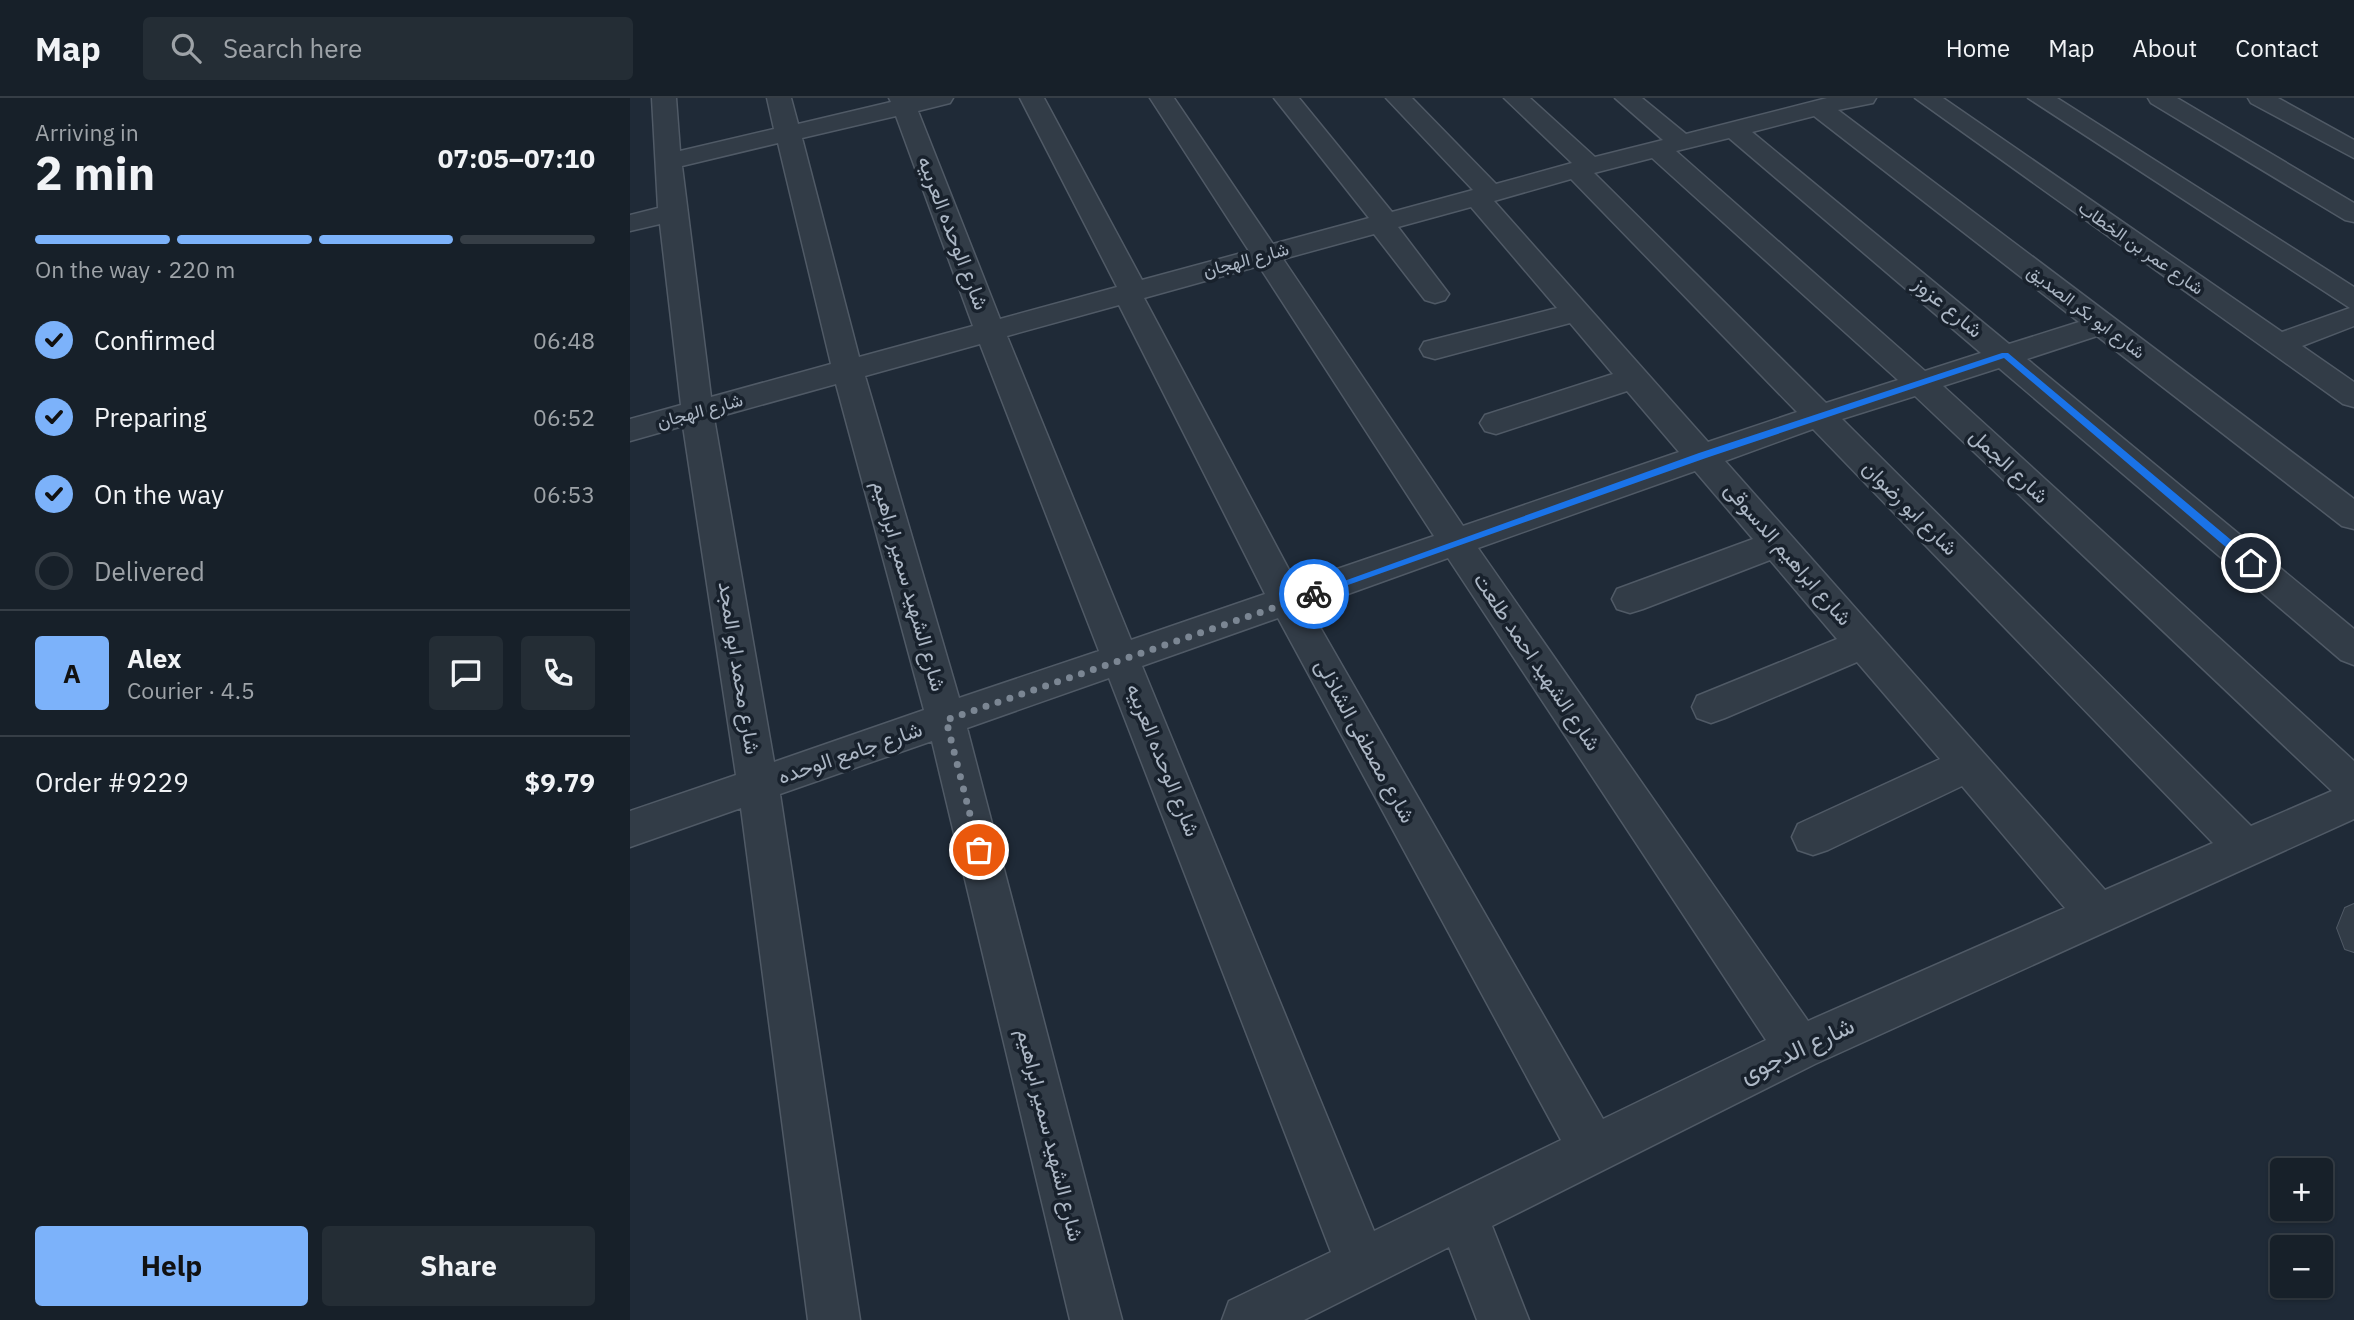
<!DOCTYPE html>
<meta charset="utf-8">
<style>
:root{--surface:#172029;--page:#242d35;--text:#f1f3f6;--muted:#9ea3a8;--line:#363e46;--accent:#7cb2fa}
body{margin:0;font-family:"IBM Plex Sans",Vazirmatn,sans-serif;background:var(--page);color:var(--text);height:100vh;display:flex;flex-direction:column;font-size:26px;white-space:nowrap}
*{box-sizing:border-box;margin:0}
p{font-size:23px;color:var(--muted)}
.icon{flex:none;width:38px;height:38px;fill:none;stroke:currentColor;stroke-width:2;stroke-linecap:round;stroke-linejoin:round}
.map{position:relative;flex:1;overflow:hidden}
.sheet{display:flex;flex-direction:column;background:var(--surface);width:630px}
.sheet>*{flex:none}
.fabs{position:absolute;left:1640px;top:1060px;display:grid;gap:14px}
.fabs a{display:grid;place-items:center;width:63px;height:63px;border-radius:7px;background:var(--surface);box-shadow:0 2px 5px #0004,0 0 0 2px var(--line);font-size:35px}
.pin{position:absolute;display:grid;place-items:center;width:60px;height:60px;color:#fff;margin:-30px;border:4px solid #fff;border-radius:50%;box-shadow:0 2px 7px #0007}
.courier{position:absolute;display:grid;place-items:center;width:70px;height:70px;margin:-35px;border:5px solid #1a73e8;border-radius:50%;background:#fff;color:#222;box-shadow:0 2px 9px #0007}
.summary em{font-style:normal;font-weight:700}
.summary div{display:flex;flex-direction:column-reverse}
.summary{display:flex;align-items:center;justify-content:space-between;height:119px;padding:0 35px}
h1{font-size:46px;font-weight:700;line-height:52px}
.bar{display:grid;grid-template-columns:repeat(4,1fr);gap:10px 7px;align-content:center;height:84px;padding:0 35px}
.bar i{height:9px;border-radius:5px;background:var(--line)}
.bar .on{background:var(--accent)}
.bar p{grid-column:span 4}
.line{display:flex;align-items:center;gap:18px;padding:0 35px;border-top:2px solid var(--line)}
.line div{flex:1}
.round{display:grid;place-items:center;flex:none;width:74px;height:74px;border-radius:7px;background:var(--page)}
ol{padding:0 35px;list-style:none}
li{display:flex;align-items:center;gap:21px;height:77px}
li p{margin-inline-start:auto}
li .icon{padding:7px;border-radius:50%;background:var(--accent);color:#111;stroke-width:4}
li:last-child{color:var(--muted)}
li i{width:38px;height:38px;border:4px solid var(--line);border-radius:50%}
.cta{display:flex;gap:14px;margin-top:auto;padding:14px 35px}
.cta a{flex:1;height:80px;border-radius:7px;background:var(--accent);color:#111;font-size:28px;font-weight:700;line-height:80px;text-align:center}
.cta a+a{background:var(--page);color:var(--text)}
header{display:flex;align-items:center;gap:42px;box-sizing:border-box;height:98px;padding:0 35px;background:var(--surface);border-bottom:2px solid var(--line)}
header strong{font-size:33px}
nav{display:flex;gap:38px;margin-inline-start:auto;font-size:24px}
.search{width:490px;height:63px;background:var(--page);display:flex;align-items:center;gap:18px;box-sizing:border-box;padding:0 24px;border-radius:7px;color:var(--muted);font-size:26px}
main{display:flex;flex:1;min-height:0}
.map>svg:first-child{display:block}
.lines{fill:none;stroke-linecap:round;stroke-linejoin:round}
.lane-casing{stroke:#505a66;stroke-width:2}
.street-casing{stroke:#505a66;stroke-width:3}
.lane{fill:#323c47;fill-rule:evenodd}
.street{fill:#323c47;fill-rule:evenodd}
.route{fill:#1a73e8}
.done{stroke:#7b8693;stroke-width:7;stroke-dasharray:0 12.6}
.labels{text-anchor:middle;stroke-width:7;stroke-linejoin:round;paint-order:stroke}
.far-street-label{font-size:18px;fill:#acb7c5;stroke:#18212c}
.street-label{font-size:21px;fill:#acb7c5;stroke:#18212c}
.near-street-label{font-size:24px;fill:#acb7c5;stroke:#18212c}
</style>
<header>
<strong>Map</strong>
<div class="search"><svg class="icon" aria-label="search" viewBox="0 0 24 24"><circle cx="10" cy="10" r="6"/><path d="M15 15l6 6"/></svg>Search here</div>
<nav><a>Home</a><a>Map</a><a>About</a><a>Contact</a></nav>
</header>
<main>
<section class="sheet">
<div class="summary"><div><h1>2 min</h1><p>Arriving in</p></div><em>07:05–07:10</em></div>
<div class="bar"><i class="on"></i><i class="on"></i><i class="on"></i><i></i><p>On the way · 220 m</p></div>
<ol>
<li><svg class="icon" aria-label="check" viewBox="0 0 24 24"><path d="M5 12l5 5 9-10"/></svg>Confirmed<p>06:48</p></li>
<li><svg class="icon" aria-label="check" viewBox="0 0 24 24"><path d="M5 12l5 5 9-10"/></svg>Preparing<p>06:52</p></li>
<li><svg class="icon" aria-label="check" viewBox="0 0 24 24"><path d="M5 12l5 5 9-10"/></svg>On the way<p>06:53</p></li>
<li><i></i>Delivered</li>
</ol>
<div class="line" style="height:126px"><b class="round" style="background:var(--accent);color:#111">A</b><div><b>Alex</b><p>Courier · 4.5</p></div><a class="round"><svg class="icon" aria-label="chat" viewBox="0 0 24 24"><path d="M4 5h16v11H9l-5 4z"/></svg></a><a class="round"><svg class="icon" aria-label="phone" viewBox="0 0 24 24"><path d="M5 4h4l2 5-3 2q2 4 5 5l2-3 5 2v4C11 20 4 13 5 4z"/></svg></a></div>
<div class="line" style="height:91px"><div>Order #9229</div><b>$9.79</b></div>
<div class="cta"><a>Help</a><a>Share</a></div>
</section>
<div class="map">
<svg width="1724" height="1222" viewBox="0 0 1724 1222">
<rect width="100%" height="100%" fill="#1f2a37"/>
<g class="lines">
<defs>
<path id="lane" d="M 1724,806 L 1724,854 L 1715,851 L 1707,830 L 1715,810 Z"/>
<path id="street" d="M 22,0 L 46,0 L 50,53 L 144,31 L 137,0 L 161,0 L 168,26 L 261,4 L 259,0 L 323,0 L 320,5 L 288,13 L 370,221 L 487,189 L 390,0 L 414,0 L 512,182 L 619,153 L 520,0 L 544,0 L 643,146 L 739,120 L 644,0 L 669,0 L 762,114 L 843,92 L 756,0 L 782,0 L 866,86 L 942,65 L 874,0 L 900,0 L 965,59 L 1033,42 L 985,0 L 1012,0 L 1056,36 L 1197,0 L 1246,0 L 1243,5 L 1208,12 L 1724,401 L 1724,431 L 1712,428 L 1467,238 L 1397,261 L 1724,531 L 1724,567 L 1711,562 L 1369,270 L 1313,288 L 1724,663 L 1724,721 L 1185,966 L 862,1128 L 899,1222 L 847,1222 L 819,1149 L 674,1222 L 592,1222 L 599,1203 L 701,1154 L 479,580 L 337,630 L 492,1222 L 440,1222 L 302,643 L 150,696 L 230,1222 L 178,1222 L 111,710 L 0,749 L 0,713 L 106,677 L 53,328 L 0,343 L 0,321 L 51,307 L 30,126 L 0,133 L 0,117 L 28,110 ZM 266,18 L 343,228 L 229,259 L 172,40 ZM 1184,18 L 1449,224 L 1379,246 L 1122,34 ZM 1099,40 L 1351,255 L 1295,273 L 1046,53 ZM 148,45 L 201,266 L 81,299 L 52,68 ZM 1022,60 L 1268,282 L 1196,305 L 964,75 ZM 941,81 L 1167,314 L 1078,344 L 864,103 ZM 841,109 L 927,210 L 794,244 L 790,251 L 794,258 L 805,261 L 940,225 L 983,276 L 855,317 L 850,325 L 855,333 L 866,336 L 997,293 L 1049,354 L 833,428 L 653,161 L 744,136 L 795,202 L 805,205 L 815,202 L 819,196 L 768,129 ZM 629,168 L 804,438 L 666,485 L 514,200 ZM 489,207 L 635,496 L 501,542 L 377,238 ZM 350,246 L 469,553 L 329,600 L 235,278 ZM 206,286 L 294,612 L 144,664 L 84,320 ZM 1285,298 L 1702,693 L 1621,728 L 1212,321 ZM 1183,331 L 1583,745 L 1475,792 L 1095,363 ZM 1065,373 L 1123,441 L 987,491 L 982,501 L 987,511 L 1000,515 L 1013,511 L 1140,462 L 1207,541 L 1067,598 L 1062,609 L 1067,620 L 1081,625 L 1095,620 L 1227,564 L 1310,661 L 1168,726 L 1162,739 L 1168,752 L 1183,757 L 1198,752 L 1332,688 L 1435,810 L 1178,923 L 848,450 ZM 818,460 L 1136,942 L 973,1021 L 679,510 ZM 648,520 L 931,1042 L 744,1133 L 512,568 Z
M 1285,0 L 1313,0 L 1652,234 L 1720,210 L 1398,0 L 1427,0 L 1724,189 L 1724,228 L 1672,248 L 1724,284 L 1724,309 L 1713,306 Z
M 1518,0 L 1547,0 L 1724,105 L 1724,124 L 1715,122 L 1521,5 Z
M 1618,0 L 1648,0 L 1724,42 L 1724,60 L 1621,5 Z"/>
</defs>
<use href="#lane" class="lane-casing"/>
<use href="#street" class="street-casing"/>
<use href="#lane" class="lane"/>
<use href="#street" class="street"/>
</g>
<path class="route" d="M 1372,255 L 1378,255 L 1625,462 L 1625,468 L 1618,468 L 1374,260 L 1076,360 L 687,498 L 678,496 L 1069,355 Z"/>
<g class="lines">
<path class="done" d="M 349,752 L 316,622 L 684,496"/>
</g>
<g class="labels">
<g class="far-street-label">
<text transform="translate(1511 150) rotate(35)" y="6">شارع عمر بن الخطاب</text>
<text transform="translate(616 162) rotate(-15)" y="6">شارع الهجان</text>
<text transform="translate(1456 214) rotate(37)" y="6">شارع ابو بكر الصديق</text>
<text transform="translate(70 313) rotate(-15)" y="6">شارع الهجان</text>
</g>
<g class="street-label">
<text transform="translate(323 135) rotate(69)" y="7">شارع الوحده العربيه</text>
<text transform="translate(1318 209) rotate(40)" y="7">شارع عزوز</text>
<text transform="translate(1379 368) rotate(43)" y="7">شارع الجمل</text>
<text transform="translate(1280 410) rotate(45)" y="7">شارع ابو رضوان</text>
<text transform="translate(1158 456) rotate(49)" y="7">شارع ابراهيم الدسوقى</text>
<text transform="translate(279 488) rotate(74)" y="7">شارع الشهيد سمير ابراهيم</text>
<text transform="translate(907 564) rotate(56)" y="7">شارع الشهيد احمد طلعت</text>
<text transform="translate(109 570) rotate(81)" y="7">شارع محمد ابو المجد</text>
<text transform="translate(735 643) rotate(61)" y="7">شارع مصطفى الشاذلى</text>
<text transform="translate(220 655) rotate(-19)" y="7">شارع جامع الوحده</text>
<text transform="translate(533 662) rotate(68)" y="7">شارع الوحده العربيه</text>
<text transform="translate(420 1037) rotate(76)" y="7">شارع الشهيد سمير ابراهيم</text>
</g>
<g class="near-street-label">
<text transform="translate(1167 952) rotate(-25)" y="8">شارع الدجوى</text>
</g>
</g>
</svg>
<div class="fabs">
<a>+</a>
<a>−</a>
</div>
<div class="pin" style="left:349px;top:752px;background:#ea580c"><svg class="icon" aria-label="bag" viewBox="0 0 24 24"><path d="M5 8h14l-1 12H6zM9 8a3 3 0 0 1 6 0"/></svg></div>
<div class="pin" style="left:1621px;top:465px;background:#1f2937"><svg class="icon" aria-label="home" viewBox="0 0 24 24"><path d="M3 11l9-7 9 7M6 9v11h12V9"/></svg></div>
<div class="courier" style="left:684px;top:496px"><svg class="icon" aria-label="bike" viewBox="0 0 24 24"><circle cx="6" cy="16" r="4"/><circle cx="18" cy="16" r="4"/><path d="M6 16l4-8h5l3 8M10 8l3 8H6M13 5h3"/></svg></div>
</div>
</main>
